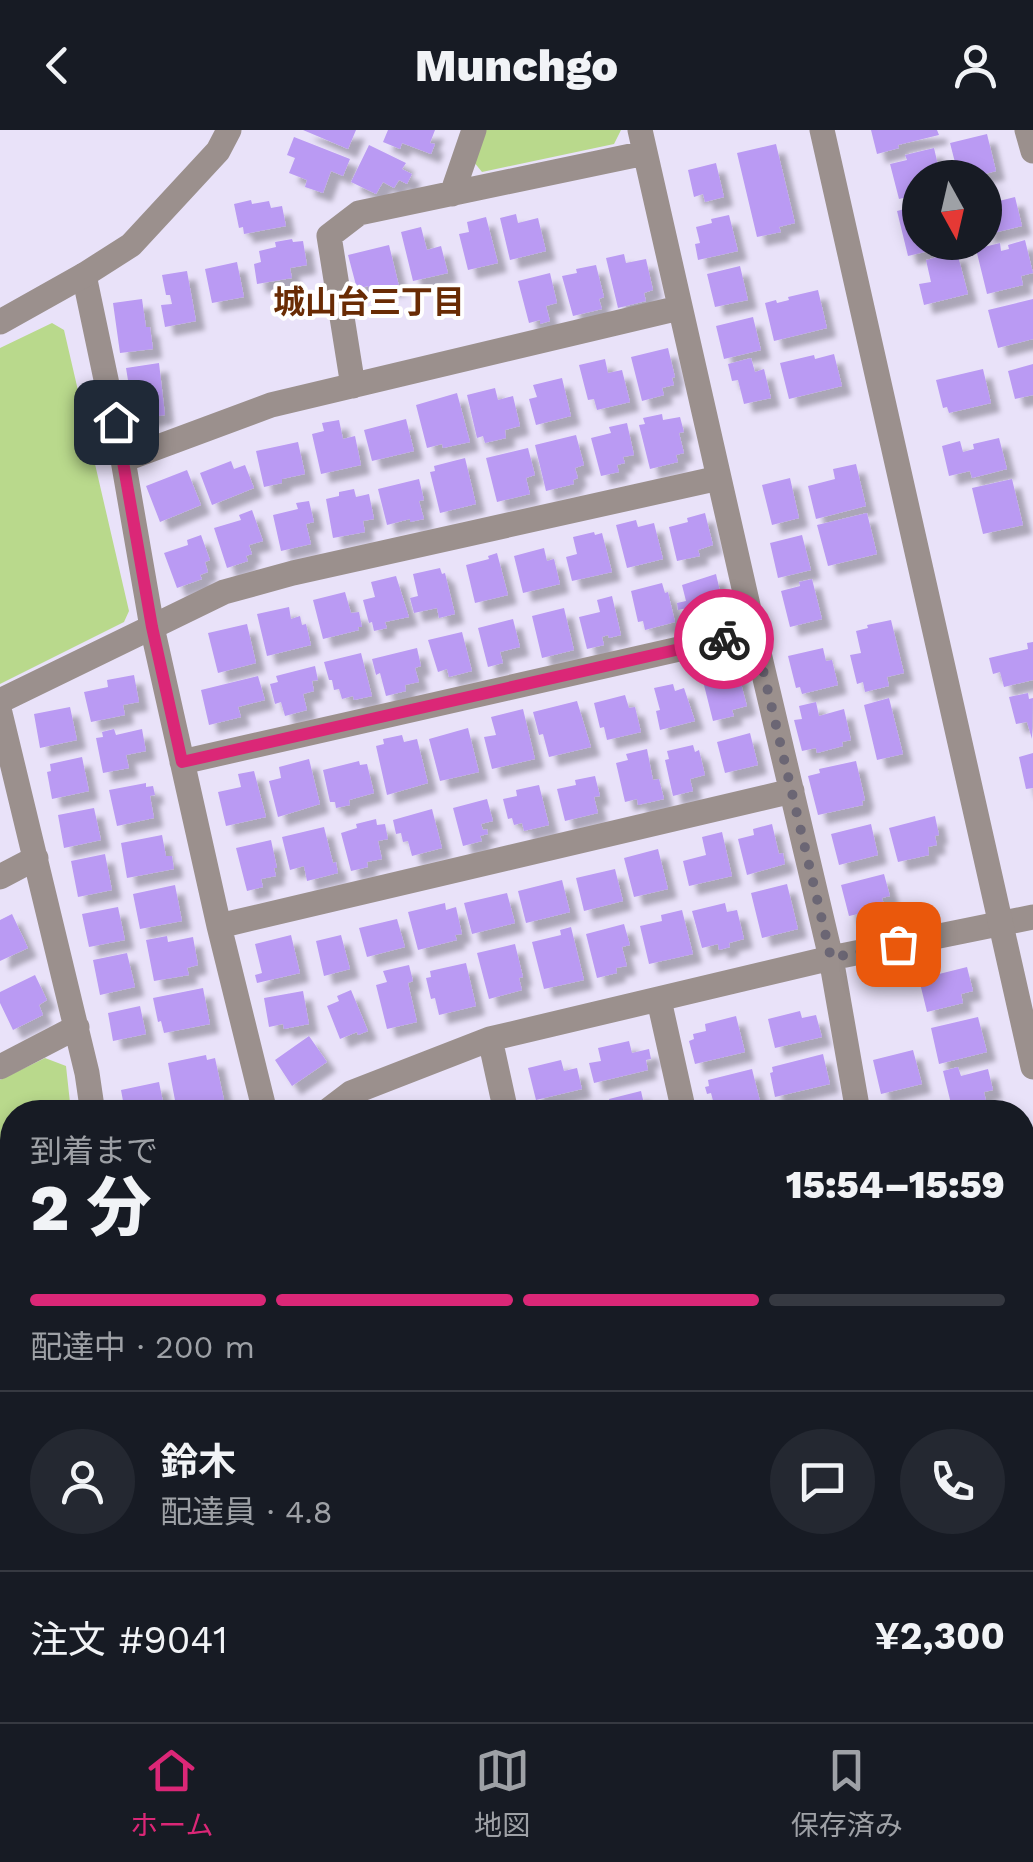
<!DOCTYPE html>
<html lang="ja">
<meta charset="utf-8">
<style>
:root{--surface:#171b24;--page:#242831;--text:#f1f3f6;--muted:#9ea1a6;--line:#363941;--accent:#db2777}
body{margin:0;font-family:"Work Sans","Noto Sans JP",sans-serif;background:var(--page);color:var(--text);height:100vh;display:flex;flex-direction:column;font-size:38px;white-space:nowrap}
*{box-sizing:border-box;margin:0}
p{font-size:32px;color:var(--muted)}
.icon{flex:none;width:55px;height:55px;fill:none;stroke:currentColor;stroke-width:2;stroke-linecap:round;stroke-linejoin:round}
.map{position:relative;flex:1;overflow:hidden}
.panel{position:absolute;left:0px;top:970px;width:1035px;height:622px;display:flex;flex-direction:column;background:var(--surface);border-radius:40px 40px 0 0;box-shadow:0 5px 15px #0003}
.panel>*{flex:none}
.needle{width:65px;rotate:172deg}
.tools{position:absolute;left:902px;top:30px;display:grid;gap:20px}
.tools a{display:grid;place-items:center;width:100px;height:100px;border-radius:50%;background:var(--surface);box-shadow:0 5px 15px #0003;font-size:50px}
.pin{position:absolute;display:grid;place-items:center;width:85px;height:85px;color:#fff;margin:-42px;border-radius:20px;box-shadow:0 5px 15px #0006}
.courier{position:absolute;display:grid;place-items:center;width:100px;height:100px;margin:-50px;border:8px solid #db2777;border-radius:50%;background:#fff;color:#222;box-shadow:0 2px 12px #0007}
.head em{font-style:normal;font-weight:800}
.head div{display:flex;flex-direction:column-reverse}
.head{display:flex;align-items:center;justify-content:space-between;height:170px;padding:0 30px}
h1{font-size:65px;font-weight:800;line-height:75px}
.bar{display:grid;grid-template-columns:repeat(4,1fr);gap:15px 10px;align-content:center;height:120px;padding:0 30px}
.bar i{height:12px;border-radius:8px;background:var(--line)}
.bar .selected{background:var(--accent)}
.bar p{grid-column:span 4}
.line{display:flex;align-items:center;gap:25px;padding:0 30px;border-top:2px solid var(--line)}
.line div{flex:1}
.round{display:grid;place-items:center;flex:none;width:105px;height:105px;border-radius:52px;background:var(--page)}
header{display:flex;justify-content:space-between;align-items:center;height:130px;padding:0 30px;background:var(--surface);font-size:45px;font-weight:800}
.dock{display:flex;justify-content:space-around;align-items:center;height:140px;border-top:2px solid var(--line);background:var(--surface);font-size:28px;color:var(--muted)}
.dock a{display:grid;justify-items:center;gap:5px}
.dock .selected{color:var(--accent)}
.map>svg:first-child{display:block}
.green{fill:#b9d98c}
.building{fill:#ba9af3;filter:url(#shadow)}
.lines{fill:none;stroke-linecap:round;stroke-linejoin:round}
.minor{stroke:#9b908d;stroke-width:25}
.tertiary{stroke:#9b908d;stroke-width:25}
.done{stroke:#6b6674;stroke-width:10;stroke-dasharray:0 18}
.route{stroke:#db2777;stroke-width:12}
.labels{text-anchor:middle;stroke-width:8;stroke-linejoin:round;paint-order:stroke}
.neighbourhood-label{font-size:32px;font-weight:bold;fill:#692b04;stroke:#fff}
</style>
<header><svg class="icon" aria-label="back" viewBox="0 0 24 24"><path d="M15 5l-7 7 7 7"/></svg>Munchgo<svg class="icon" aria-label="person" viewBox="0 0 24 24"><circle cx="12" cy="8" r="4"/><path d="M4 21q1-7 8-7t8 7"/></svg></header>
<div class="map">
<svg width="1033" height="1592" viewBox="0 0 1033 1592">
<defs>
<filter id="shadow"><feDropShadow dx="9" dy="9" stdDeviation="2.5" flood-color="#0004"/></filter>
</defs>
<rect width="100%" height="100%" fill="#e9e2f9"/>
<path class="green" d="M 474,0 L 621,0 L 614,14 L 482,42 L 465,21 Z
M 52,193 L 64,200 L 129,481 L 124,492 L 0,554 L 0,218 Z
M 45,928 L 66,936 L 71,982 L 12,982 L 12,1073 L 0,1089 L 0,950 Z
M 109,1580 L 252,1580 L 258,1592 L 97,1592 Z"/>
<path class="building" d="M 303,0 L 356,0 L 348,19 Z
M 388,0 L 435,0 L 430,13 L 435,14 L 431,24 L 402,13 L 400,19 L 383,12 Z
M 871,0 L 937,0 L 939,5 L 898,15 L 899,18 L 877,24 Z
M 987,4 L 996,41 L 970,48 L 959,48 L 950,13 Z
M 294,7 L 350,29 L 343,46 L 331,41 L 323,63 L 305,57 L 307,50 L 289,43 L 295,28 L 287,25 Z
M 776,14 L 795,93 L 779,97 L 781,102 L 757,107 L 737,23 Z
M 369,15 L 406,33 L 402,39 L 412,44 L 407,54 L 399,50 L 394,58 L 383,52 L 376,64 L 351,52 Z
M 934,18 L 941,48 L 920,48 L 920,64 L 899,69 L 890,34 L 907,30 L 905,25 Z
M 716,33 L 724,67 L 705,72 L 703,64 L 694,67 L 688,40 Z
M 1015,67 L 1022,96 L 985,105 L 985,69 L 989,68 L 991,73 Z
M 251,70 L 252,74 L 269,71 L 271,78 L 282,76 L 286,96 L 244,104 L 243,97 L 239,98 L 234,74 Z
M 920,75 L 920,112 L 958,114 L 908,126 L 897,81 Z
M 516,84 L 518,93 L 538,88 L 546,121 L 510,130 L 500,88 Z
M 729,85 L 738,121 L 698,130 L 695,114 L 700,113 L 696,97 L 712,93 L 711,89 Z
M 486,87 L 498,133 L 468,140 L 459,104 L 469,102 L 467,92 Z
M 421,97 L 427,120 L 441,116 L 448,143 L 413,151 L 401,102 Z
M 292,109 L 293,112 L 303,111 L 307,135 L 290,138 L 292,148 L 257,154 L 254,134 L 261,132 L 259,121 L 276,117 L 275,112 Z
M 1025,110 L 1033,143 L 1021,146 L 1023,155 L 987,164 L 976,119 L 1000,113 L 1001,121 L 1009,119 L 1008,115 Z
M 389,115 L 399,156 L 370,163 L 368,156 L 357,159 L 348,125 Z
M 957,122 L 968,164 L 924,175 L 919,154 L 931,152 L 926,130 Z
M 624,124 L 626,133 L 646,129 L 653,160 L 644,163 L 646,171 L 618,178 L 606,128 Z
M 237,132 L 244,167 L 212,173 L 205,139 Z
M 596,135 L 604,167 L 599,169 L 602,179 L 573,186 L 562,146 L 577,143 L 576,139 Z
M 740,136 L 748,170 L 715,177 L 707,144 Z
M 187,141 L 196,191 L 165,197 L 161,175 L 172,174 L 170,165 L 166,165 L 162,145 Z
M 550,143 L 557,173 L 546,176 L 550,191 L 540,194 L 540,190 L 529,193 L 518,151 Z
M 818,160 L 827,198 L 774,211 L 765,173 L 776,170 L 777,173 L 789,170 L 788,167 Z
M 142,169 L 146,197 L 150,197 L 153,219 L 120,223 L 113,173 Z
M 1033,169 L 1033,209 L 998,218 L 988,180 Z
M 753,187 L 761,220 L 724,229 L 716,196 Z
M 668,218 L 675,247 L 672,248 L 674,255 L 662,258 L 664,265 L 642,271 L 631,227 Z
M 834,224 L 842,256 L 789,269 L 780,233 L 814,225 L 815,229 Z
M 751,228 L 755,242 L 764,239 L 771,268 L 744,274 L 738,250 L 732,251 L 728,234 Z
M 605,229 L 608,243 L 622,240 L 630,272 L 597,280 L 594,269 L 588,270 L 579,235 Z
M 159,233 L 165,285 L 139,289 L 138,281 L 133,281 L 126,238 Z
M 1033,234 L 1033,265 L 1015,269 L 1008,241 Z
M 983,239 L 991,273 L 949,283 L 947,277 L 943,278 L 936,250 Z
M 562,248 L 571,286 L 536,295 L 529,269 L 537,267 L 533,255 Z
M 495,258 L 498,270 L 513,266 L 520,296 L 505,300 L 506,308 L 485,313 L 483,306 L 477,308 L 467,265 Z
M 457,263 L 470,312 L 443,318 L 442,314 L 427,318 L 416,275 Z
M 662,284 L 663,290 L 680,287 L 684,302 L 679,303 L 684,323 L 676,325 L 678,332 L 650,339 L 639,295 L 645,294 L 643,288 Z
M 406,289 L 414,321 L 372,331 L 364,300 Z
M 339,290 L 343,309 L 355,306 L 361,335 L 321,344 L 312,304 L 324,301 L 322,293 Z
M 627,293 L 634,325 L 623,327 L 625,333 L 617,335 L 619,342 L 601,346 L 591,308 L 611,303 L 609,297 Z
M 576,305 L 584,335 L 575,338 L 578,348 L 573,350 L 574,354 L 546,361 L 535,315 Z
M 999,308 L 1007,339 L 972,348 L 970,341 L 949,346 L 942,316 L 960,311 L 963,322 L 974,319 L 973,314 Z
M 298,312 L 305,344 L 282,349 L 282,353 L 264,357 L 256,321 Z
M 528,318 L 535,345 L 526,348 L 530,364 L 497,372 L 486,328 Z
M 465,328 L 476,374 L 440,383 L 430,342 L 435,341 L 434,336 Z
M 231,331 L 234,339 L 245,335 L 254,358 L 212,375 L 200,343 Z
M 856,334 L 866,376 L 816,389 L 808,356 L 835,349 L 833,339 Z
M 187,340 L 201,375 L 160,392 L 146,356 Z
M 790,348 L 799,388 L 772,395 L 762,355 Z
M 419,349 L 424,370 L 419,371 L 424,389 L 410,392 L 410,389 L 387,395 L 378,359 Z
M 1012,349 L 1023,395 L 983,404 L 972,358 Z
M 354,359 L 356,367 L 369,364 L 374,389 L 363,391 L 365,402 L 333,408 L 326,369 L 339,366 L 339,362 Z
M 309,371 L 314,392 L 306,394 L 311,414 L 281,421 L 273,385 L 298,379 L 296,373 Z
M 252,380 L 263,411 L 249,415 L 252,424 L 246,426 L 248,431 L 227,438 L 214,398 L 241,390 L 239,385 Z
M 705,383 L 713,415 L 698,420 L 700,426 L 677,431 L 669,397 L 688,392 L 687,388 Z
M 867,383 L 877,424 L 828,436 L 817,395 Z
M 636,390 L 638,397 L 654,393 L 663,429 L 627,438 L 616,395 Z
M 594,402 L 595,405 L 602,403 L 612,442 L 572,451 L 566,427 L 577,424 L 573,407 Z
M 201,405 L 210,430 L 205,432 L 208,442 L 200,445 L 202,449 L 177,458 L 164,423 L 188,415 L 187,410 Z
M 802,405 L 811,440 L 778,448 L 770,413 Z
M 544,418 L 547,431 L 554,429 L 560,454 L 523,463 L 514,426 Z
M 497,423 L 508,465 L 475,473 L 466,435 L 489,429 L 488,426 Z
M 440,438 L 442,444 L 445,443 L 455,484 L 439,488 L 437,478 L 414,483 L 410,468 L 418,466 L 413,444 Z
M 716,444 L 722,470 L 706,474 L 710,488 L 691,492 L 688,478 L 678,480 L 677,473 L 686,471 L 682,455 Z
M 396,446 L 409,487 L 385,492 L 387,498 L 374,501 L 372,492 L 369,493 L 363,470 L 375,467 L 371,452 Z
M 812,449 L 822,489 L 790,497 L 781,461 L 800,456 L 799,452 Z
M 662,453 L 665,463 L 668,462 L 675,492 L 645,500 L 643,491 L 638,492 L 631,461 Z
M 345,462 L 351,483 L 359,482 L 362,497 L 358,497 L 359,500 L 323,509 L 313,470 Z
M 612,466 L 621,505 L 609,508 L 608,505 L 602,507 L 604,515 L 587,519 L 579,487 L 600,482 L 597,470 Z
M 289,477 L 291,489 L 300,486 L 302,495 L 306,494 L 311,515 L 267,526 L 257,484 Z
M 564,478 L 574,520 L 542,528 L 532,486 Z
M 513,489 L 520,517 L 500,522 L 503,533 L 488,537 L 478,498 Z
M 891,490 L 904,543 L 887,547 L 889,556 L 865,562 L 863,552 L 857,554 L 850,525 L 861,523 L 856,501 L 868,498 L 867,495 Z
M 247,494 L 256,533 L 218,543 L 208,503 Z
M 462,502 L 472,541 L 449,547 L 447,539 L 438,542 L 428,510 Z
M 1033,512 L 1033,550 L 1004,557 L 1000,542 L 993,544 L 989,528 L 1028,519 L 1027,513 Z
M 417,518 L 421,536 L 415,538 L 419,552 L 405,555 L 406,561 L 386,566 L 380,543 L 376,545 L 372,529 Z
M 823,518 L 826,531 L 832,530 L 838,555 L 802,564 L 800,557 L 796,558 L 788,526 Z
M 361,523 L 372,566 L 354,570 L 353,566 L 342,569 L 339,559 L 334,560 L 332,550 L 329,550 L 324,532 Z
M 315,536 L 318,550 L 312,551 L 314,561 L 303,564 L 307,580 L 285,586 L 281,572 L 275,574 L 270,554 L 278,552 L 276,546 Z
M 738,542 L 747,576 L 732,580 L 734,586 L 713,591 L 703,551 Z
M 134,545 L 139,572 L 123,575 L 125,585 L 91,592 L 84,562 L 108,557 L 107,550 Z
M 258,546 L 265,570 L 238,577 L 241,587 L 209,595 L 201,560 Z
M 673,554 L 675,561 L 684,558 L 695,591 L 660,600 L 656,581 L 660,580 L 654,558 Z
M 1028,563 L 1029,569 L 1033,568 L 1032,609 L 1027,592 L 1016,594 L 1009,567 Z
M 625,565 L 629,578 L 635,577 L 641,602 L 607,610 L 604,597 L 600,598 L 594,573 Z
M 889,568 L 903,624 L 877,630 L 864,575 Z
M 577,571 L 591,617 L 549,627 L 543,604 L 539,605 L 533,582 Z
M 816,572 L 819,586 L 844,579 L 851,610 L 842,612 L 843,616 L 817,623 L 816,618 L 802,621 L 794,590 L 802,589 L 799,576 Z
M 70,577 L 77,610 L 40,618 L 34,584 Z
M 523,579 L 535,629 L 492,639 L 484,607 L 496,605 L 491,587 Z
M 468,598 L 479,642 L 440,651 L 429,609 Z
M 114,599 L 116,605 L 142,599 L 146,621 L 126,625 L 129,638 L 103,643 L 96,608 L 103,607 L 102,602 Z
M 750,603 L 758,635 L 725,643 L 717,612 Z
M 402,605 L 404,612 L 417,609 L 428,653 L 387,665 L 376,616 L 384,614 L 383,609 Z
M 693,615 L 695,622 L 699,620 L 705,645 L 690,649 L 693,661 L 673,666 L 665,630 L 669,629 L 667,621 Z
M 647,619 L 653,650 L 659,649 L 664,669 L 638,675 L 637,669 L 625,672 L 616,633 L 628,630 L 626,624 Z
M 1033,623 L 1033,658 L 1026,659 L 1019,627 Z
M 82,627 L 89,661 L 52,669 L 47,642 L 51,641 L 50,634 Z
M 309,629 L 320,674 L 278,687 L 269,651 L 281,648 L 279,637 Z
M 359,631 L 360,635 L 367,634 L 374,663 L 349,670 L 350,675 L 336,678 L 335,672 L 330,672 L 323,640 Z
M 856,631 L 865,670 L 862,671 L 863,675 L 818,685 L 808,646 L 820,643 L 819,639 Z
M 254,641 L 266,687 L 226,696 L 218,662 L 241,657 L 238,644 Z
M 595,646 L 600,666 L 594,667 L 598,683 L 565,691 L 557,659 L 576,655 L 575,650 Z
M 146,653 L 146,657 L 153,656 L 155,665 L 150,666 L 154,688 L 117,696 L 109,660 Z
M 539,655 L 549,695 L 524,701 L 522,693 L 514,695 L 512,688 L 508,689 L 503,669 L 517,666 L 516,660 Z
M 487,669 L 493,691 L 481,694 L 483,700 L 487,699 L 488,704 L 480,706 L 482,711 L 463,716 L 453,678 Z
M 94,678 L 101,710 L 64,718 L 58,685 Z
M 432,679 L 442,718 L 412,726 L 408,711 L 403,712 L 401,703 L 396,704 L 393,690 Z
M 935,686 L 939,705 L 935,706 L 937,715 L 928,717 L 929,725 L 898,732 L 889,698 Z
M 376,689 L 377,695 L 385,694 L 388,709 L 378,711 L 382,729 L 367,732 L 368,737 L 351,741 L 341,703 L 357,698 L 356,694 Z
M 772,694 L 779,724 L 783,723 L 785,734 L 747,745 L 738,709 L 754,705 L 753,699 Z
M 871,694 L 878,725 L 839,735 L 831,704 Z
M 324,697 L 333,733 L 336,732 L 338,743 L 307,751 L 304,736 L 290,740 L 282,707 Z
M 722,702 L 732,746 L 689,756 L 683,731 L 706,725 L 702,707 Z
M 162,705 L 166,726 L 172,726 L 174,739 L 127,748 L 121,713 Z
M 271,710 L 277,738 L 274,738 L 276,746 L 261,749 L 263,757 L 247,761 L 236,718 Z
M 658,719 L 668,759 L 634,767 L 624,728 Z
M 105,724 L 112,760 L 78,767 L 71,731 Z
M 615,739 L 623,771 L 584,781 L 576,748 Z
M 884,744 L 890,766 L 882,768 L 885,778 L 849,786 L 841,755 Z
M 562,750 L 570,782 L 526,793 L 518,761 Z
M 787,754 L 798,799 L 762,808 L 751,763 Z
M 175,755 L 182,791 L 140,799 L 133,764 Z
M 507,763 L 515,793 L 472,804 L 464,773 Z
M 445,773 L 446,780 L 456,777 L 462,804 L 455,805 L 457,810 L 418,820 L 408,782 Z
M 725,773 L 727,782 L 737,780 L 744,809 L 729,813 L 730,817 L 719,820 L 718,814 L 702,818 L 692,781 Z
M 118,777 L 125,810 L 89,817 L 82,784 Z
M 682,780 L 693,824 L 649,834 L 640,796 L 662,791 L 661,785 Z
M 12,784 L 28,818 L 0,831 L 0,790 Z
M 397,789 L 405,817 L 367,827 L 359,798 Z
M 624,794 L 630,815 L 622,817 L 627,836 L 616,838 L 617,843 L 597,848 L 586,804 Z
M 571,797 L 584,850 L 544,859 L 532,812 L 561,805 L 560,800 Z
M 291,805 L 300,843 L 257,853 L 255,845 L 262,843 L 255,814 Z
M 341,805 L 350,839 L 324,846 L 316,811 Z
M 167,806 L 168,812 L 193,807 L 198,835 L 187,838 L 189,845 L 154,851 L 146,810 Z
M 515,814 L 523,847 L 519,848 L 522,860 L 489,869 L 477,823 Z
M 127,823 L 135,857 L 100,865 L 93,830 Z
M 466,833 L 476,876 L 439,885 L 435,868 L 431,869 L 426,848 L 431,847 L 430,841 Z
M 409,835 L 413,851 L 408,853 L 417,892 L 387,899 L 376,855 L 387,852 L 383,841 Z
M 967,837 L 973,861 L 961,864 L 963,873 L 927,882 L 919,849 Z
M 35,845 L 47,870 L 39,875 L 43,885 L 13,900 L 0,873 L 0,862 Z
M 203,858 L 210,894 L 164,903 L 161,891 L 158,892 L 153,868 Z
M 351,860 L 368,901 L 358,905 L 357,902 L 340,909 L 327,876 L 339,871 L 337,866 Z
M 303,861 L 309,894 L 284,899 L 283,894 L 269,897 L 264,868 Z
M 140,876 L 146,904 L 113,911 L 108,883 Z
M 800,881 L 802,888 L 816,885 L 822,907 L 775,918 L 768,889 Z
M 736,886 L 745,922 L 695,934 L 689,911 L 694,909 L 693,904 L 706,901 L 705,894 Z
M 978,887 L 987,922 L 939,934 L 931,898 Z
M 309,906 L 327,932 L 292,956 L 275,930 Z
M 629,911 L 632,923 L 649,919 L 651,929 L 646,930 L 648,940 L 594,953 L 589,933 L 601,931 L 598,918 Z
M 913,920 L 922,954 L 881,964 L 873,930 Z
M 823,924 L 830,954 L 775,967 L 770,943 L 773,942 L 772,937 Z
M 206,925 L 207,930 L 215,928 L 224,970 L 211,972 L 212,977 L 219,976 L 220,982 L 177,981 L 168,933 Z
M 561,930 L 564,941 L 577,938 L 582,959 L 536,970 L 528,938 Z
M 958,937 L 961,946 L 988,939 L 993,960 L 984,962 L 987,975 L 953,982 L 943,941 Z
M 752,939 L 760,971 L 716,982 L 711,963 L 707,964 L 705,957 L 709,956 L 708,950 Z
M 159,952 L 165,982 L 125,982 L 121,960 Z
M 641,961 L 644,974 L 657,971 L 660,982 L 613,982 L 609,969 Z
M 926,970 L 930,982 L 902,982 L 901,976 Z
M 1033,1133 L 1033,1172 L 1029,1173 L 1030,1176 L 1022,1178 L 1022,1136 Z
M 1029,1197 L 1033,1205 L 1033,1229 L 1022,1232 L 1022,1198 Z
M 1033,1243 L 1033,1284 L 1022,1287 L 1022,1254 L 1027,1252 L 1025,1245 Z
M 0,1244 L 12,1265 L 12,1285 L 0,1292 Z
M 1033,1302 L 1033,1335 L 1024,1337 L 1022,1305 Z
M 12,1394 L 12,1434 L 0,1438 L 0,1398 Z
M 1033,1439 L 1033,1473 L 1022,1476 L 1022,1442 Z
M 1033,1485 L 1033,1517 L 1022,1520 L 1022,1488 Z
M 1033,1559 L 1033,1585 L 1022,1588 L 1020,1580 L 1022,1580 L 1022,1562 Z
M 12,1564 L 12,1580 L 37,1580 L 40,1592 L 11,1592 L 6,1565 Z
M 591,1580 L 617,1580 L 620,1592 L 593,1592 Z
M 651,1580 L 666,1580 L 666,1582 L 678,1580 L 680,1592 L 640,1592 L 638,1586 L 652,1584 Z
M 697,1580 L 740,1580 L 744,1592 L 701,1592 Z"/>
<g class="lines">
<path class="minor" d="M 640,0 L 754,502 L 831,828 L 858,982
M 1027,0 L 1033,21
M 452,64 L 474,0
M 84,145 L 123,330 L 152,497 L 219,796 L 265,982
M 353,256 L 329,106 L 359,83 L 645,23
M 123,330 L 271,275 L 679,178
M 0,571 L 224,462 L 293,443 L 719,348
M 0,583 L 87,943 L 92,977 L 90,982
M 182,632 L 754,502
M 0,747 L 36,728
M 219,796 L 792,661
M 659,870 L 684,982
M 490,909 L 506,982
M 0,937 L 77,897
M 326,982 L 351,963 L 490,909 L 831,828 L 1033,787
M 0,1115 L 12,1099
M 0,1351 L 12,1344
M 1022,1416 L 1033,1414
M 0,1537 L 12,1534
M 272,1580 L 278,1592"/>
<path class="tertiary" d="M 822,0 L 1033,937
M 0,192 L 84,145 L 131,115 L 218,21 L 229,0"/>
</g>
<g class="lines">
<path class="done" d="M 724,509 L 754,502 L 831,828 L 898,814"/>
<path class="route" d="M 116,292 L 152,497 L 182,632 L 724,509"/>
</g>
<g class="labels">
<g class="neighbourhood-label">
<text x="369" y="183">城山台三丁目</text>
</g>
</g>
</svg>
<div class="tools">
<a><svg class="needle" viewBox="-14 -14 28 28"><path d="M0-13l5 13h-10z" fill="#e53935"/><path d="M0 13l5-13h-10z" fill="#9ea1a6"/></svg></a>
</div>
<div class="pin" style="left:898px;top:814px;background:#ea580c"><svg class="icon" aria-label="bag" viewBox="0 0 24 24"><path d="M5 8h14l-1 12H6zM9 8a3 3 0 0 1 6 0"/></svg></div>
<div class="pin" style="left:116px;top:292px;background:#1f2937"><svg class="icon" aria-label="home" viewBox="0 0 24 24"><path d="M3 11l9-7 9 7M6 9v11h12V9"/></svg></div>
<div class="courier" style="left:724px;top:509px"><svg class="icon" aria-label="bike" viewBox="0 0 24 24"><circle cx="6" cy="16" r="4"/><circle cx="18" cy="16" r="4"/><path d="M6 16l4-8h5l3 8M10 8l3 8H6M13 5h3"/></svg></div>
<section class="panel">
<div class="head"><div><h1>2 分</h1><p>到着まで</p></div><em>15:54–15:59</em></div>
<div class="bar"><i class="selected"></i><i class="selected"></i><i class="selected"></i><i></i><p>配達中 · 200 m</p></div>
<div class="line" style="height:180px"><a class="round"><svg class="icon" aria-label="person" viewBox="0 0 24 24"><circle cx="12" cy="8" r="4"/><path d="M4 21q1-7 8-7t8 7"/></svg></a><div><b>鈴木</b><p>配達員 · 4.8</p></div><a class="round"><svg class="icon" aria-label="chat" viewBox="0 0 24 24"><path d="M4 5h16v11H9l-5 4z"/></svg></a><a class="round"><svg class="icon" aria-label="phone" viewBox="0 0 24 24"><path d="M5 4h4l2 5-3 2q2 4 5 5l2-3 5 2v4C11 20 4 13 5 4z"/></svg></a></div>
<div class="line" style="height:130px"><div>注文 #9041</div><b>¥2,300</b></div>
</section>
</div>
<nav class="dock">
<a class="selected"><svg class="icon" aria-label="home" viewBox="0 0 24 24"><path d="M3 11l9-7 9 7M6 9v11h12V9"/></svg>ホーム</a>
<a><svg class="icon" aria-label="map" viewBox="0 0 24 24"><path d="M3 6l6-2 6 2 6-2v14l-6 2-6-2-6 2zM9 4v14M15 6v14"/></svg>地図</a>
<a><svg class="icon" aria-label="saved" viewBox="0 0 24 24"><path d="M7 4h10v16l-5-4-5 4z"/></svg>保存済み</a>
</nav>
